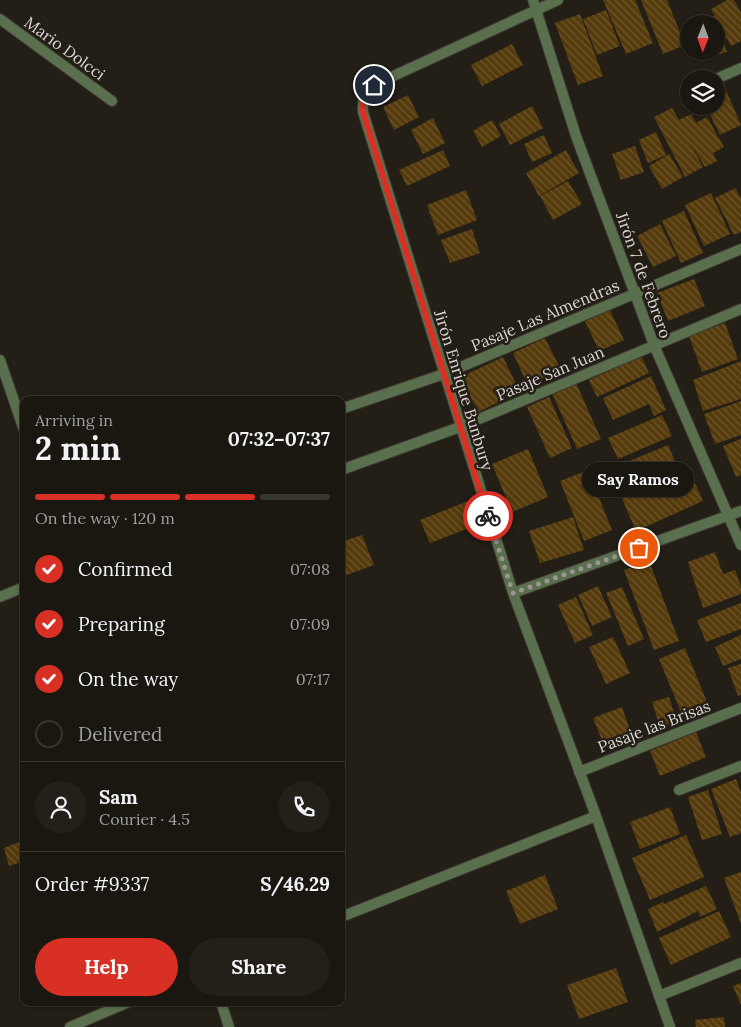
<!DOCTYPE html>
<meta charset="utf-8">
<style>
:root{--surface:#1a1610;--page:#231f19;--text:#f1f3f6;--muted:#9f9f9f;--line:#383530;--accent:#d93025}
body{margin:0;font-family:Lora,serif;background:var(--page);color:var(--text);height:100vh;display:flex;flex-direction:column;font-size:19px;white-space:nowrap}
*{box-sizing:border-box;margin:0}
p{font-size:16px;color:var(--muted)}
.icon{flex:none;width:28px;height:28px;fill:none;stroke:currentColor;stroke-width:2;stroke-linecap:round;stroke-linejoin:round}
.map{position:relative;flex:1;overflow:hidden}
.drawer{position:absolute;left:20px;top:396px;width:325px;height:610px;display:flex;flex-direction:column;background:var(--surface);border-radius:10px;box-shadow:0 1px 4px #0004,0 0 0 1px var(--line)}
.drawer>*{flex:none}
.needle{width:32px;rotate:181deg}
.controls{position:absolute;left:680px;top:15px;display:grid;gap:10px}
.controls a{display:grid;place-items:center;width:45px;height:45px;border-radius:50%;background:var(--surface);box-shadow:0 1px 4px #0004,0 0 0 1px var(--line);font-size:25px}
.pin{position:absolute;display:grid;place-items:center;width:42px;height:42px;color:#fff;margin:-21px;border:2px solid #fff;border-radius:50%;box-shadow:0 1px 5px #0007}
.courier{position:absolute;display:grid;place-items:center;width:50px;height:50px;margin:-25px;border:4px solid #d93025;border-radius:50%;background:#fff;color:#222;box-shadow:0 1px 6px #0007}
.bubble{position:absolute;height:35px;border-radius:18px;background:var(--surface);box-shadow:0 1px 4px #0004,0 0 0 1px var(--line);font-size:16px;font-weight:700;line-height:35px;text-align:center}
.headline em{font-style:normal;font-weight:700}
.headline div{display:flex;flex-direction:column-reverse}
.headline{display:flex;align-items:center;justify-content:space-between;height:85px;padding:0 15px}
h1{font-size:32px;font-weight:700;line-height:38px}
.bar{display:grid;grid-template-columns:repeat(4,1fr);gap:8px 5px;align-content:center;height:60px;padding:0 15px}
.bar i{height:6px;border-radius:4px;background:var(--line)}
.bar .selected{background:var(--accent)}
.bar p{grid-column:span 4}
.line{display:flex;align-items:center;gap:12px;padding:0 15px;border-top:1px solid var(--line)}
.line div{flex:1}
.round{display:grid;place-items:center;flex:none;width:52px;height:52px;border-radius:26px;background:var(--page)}
ol{padding:0 15px;list-style:none}
li{display:flex;align-items:center;gap:15px;height:55px}
li p{margin-inline-start:auto}
li .icon{padding:5px;border-radius:50%;background:var(--accent);color:#fff;stroke-width:4}
li:last-child{color:var(--muted)}
li i{width:28px;height:28px;border:2px solid var(--line);border-radius:50%}
.cta{display:flex;gap:10px;margin-top:auto;padding:10px 15px}
.cta a{flex:1;height:58px;border-radius:30px;background:var(--accent);color:#fff;font-size:20px;font-weight:700;line-height:58px;text-align:center}
.cta a+a{background:var(--page);color:var(--text)}
.map>svg:first-child{display:block}
.building{fill:url(#building-back-hatch)}
.lines{fill:none;stroke-linecap:round;stroke-linejoin:round}
.street-casing{stroke:#3c3830;stroke-width:12}
.street{stroke:#596f4d;stroke-width:10}
.done{stroke:#99958f;stroke-width:5;stroke-dasharray:0 9}
.route{stroke:#d93025;stroke-width:6}
.labels{text-anchor:middle;stroke-width:5;stroke-linejoin:round;paint-order:stroke}
.street-label{font-size:16px;fill:#d9d5d0;stroke:#231e16}
</style>
<div class="map">
<svg width="741" height="1027" viewBox="0 0 741 1027">
<defs>
<pattern id="building-back-hatch" width="6" height="6" patternUnits="userSpaceOnUse" patternTransform="scale(1.25)"><rect width="6" height="6" fill="#553b0c"/><path d="M-1 5l2 2M0 0l6 6M5-1l2 2" fill="none" stroke="#6d562e"/></pattern>
</defs>
<rect width="100%" height="100%" fill="#231e16"/>
<path class="building" d="M 603,0 L 635,0 L 653,43 L 626,54 Z
M 641,0 L 667,0 L 685,45 L 663,54 Z
M 727,0 L 734,0 L 741,13 L 741,41 L 731,46 L 715,16 L 727,52 L 701,60 L 698,51 L 716,51 L 716,24 L 693,23 L 715,16 L 711,9 Z
M 606,10 L 620,46 L 597,55 L 583,19 Z
M 580,14 L 603,76 L 578,85 L 555,23 Z
M 512,44 L 523,65 L 482,86 L 471,65 Z
M 726,90 L 741,125 L 720,135 L 706,106 L 716,106 L 716,95 Z
M 408,95 L 419,117 L 394,130 L 383,107 Z
M 532,106 L 543,128 L 510,145 L 499,124 Z
M 672,108 L 679,120 L 691,114 L 696,123 L 707,117 L 724,147 L 713,153 L 717,161 L 705,167 L 689,141 L 703,167 L 685,177 L 654,117 Z
M 433,118 L 445,143 L 423,154 L 411,130 Z
M 492,120 L 501,136 L 482,147 L 473,131 Z
M 656,132 L 666,155 L 648,163 L 639,140 Z
M 544,135 L 552,153 L 532,162 L 524,144 Z
M 635,146 L 644,172 L 621,180 L 612,154 Z
M 443,150 L 450,166 L 407,186 L 399,170 Z
M 566,150 L 579,173 L 539,196 L 526,173 Z
M 669,154 L 683,177 L 662,189 L 649,166 Z
M 568,181 L 582,204 L 553,220 L 540,196 Z
M 735,188 L 741,198 L 741,232 L 734,235 L 715,198 Z
M 466,190 L 477,220 L 438,235 L 427,205 Z
M 711,193 L 730,234 L 704,246 L 685,205 Z
M 684,211 L 703,253 L 681,263 L 662,221 Z
M 660,224 L 676,256 L 653,267 L 637,236 Z
M 472,229 L 480,253 L 450,263 L 441,240 Z
M 694,279 L 705,306 L 668,321 L 657,293 Z
M 610,310 L 624,340 L 599,351 L 585,321 Z
M 725,323 L 738,359 L 702,372 L 689,336 Z
M 545,338 L 561,370 L 528,386 L 513,353 Z
M 641,356 L 649,373 L 597,397 L 589,380 Z
M 503,357 L 520,392 L 478,412 L 461,377 Z
M 741,361 L 741,399 L 703,411 L 693,380 Z
M 651,376 L 666,410 L 654,416 L 649,404 L 613,420 L 603,398 Z
M 576,383 L 601,439 L 577,449 L 552,393 Z
M 549,397 L 572,448 L 550,458 L 527,407 Z
M 741,401 L 741,435 L 715,444 L 704,414 Z
M 662,415 L 672,436 L 618,459 L 608,438 Z
M 741,439 L 741,475 L 736,477 L 723,446 Z
M 668,445 L 677,466 L 618,490 L 610,469 Z
M 528,449 L 548,497 L 512,512 L 492,464 Z
M 687,465 L 703,501 L 636,531 L 620,494 Z
M 588,470 L 612,530 L 584,541 L 560,481 Z
M 468,501 L 477,525 L 430,543 L 420,520 Z
M 573,517 L 584,550 L 540,563 L 529,531 Z
M 362,535 L 374,565 L 341,577 L 341,542 Z
M 715,552 L 723,574 L 735,570 L 741,586 L 741,594 L 703,608 L 688,562 Z
M 649,561 L 679,641 L 654,650 L 624,570 Z
M 598,586 L 612,617 L 592,626 L 578,595 Z
M 622,587 L 644,639 L 628,646 L 606,593 Z
M 576,597 L 593,635 L 575,643 L 558,605 Z
M 741,603 L 741,629 L 706,642 L 697,620 Z
M 741,635 L 741,659 L 723,666 L 715,647 Z
M 613,637 L 630,673 L 606,684 L 589,647 Z
M 685,648 L 707,702 L 681,712 L 659,659 Z
M 741,664 L 741,695 L 738,696 L 728,668 Z
M 669,697 L 677,722 L 660,727 L 652,702 Z
M 622,707 L 631,733 L 603,743 L 593,718 Z
M 696,732 L 706,757 L 660,776 L 650,751 Z
M 736,779 L 741,792 L 741,833 L 730,837 L 711,789 Z
M 708,790 L 722,834 L 702,840 L 688,797 Z
M 670,807 L 680,834 L 640,849 L 630,822 Z
M 686,835 L 704,877 L 650,900 L 632,858 Z
M 22,841 L 24,861 L 9,866 L 4,848 Z
M 741,872 L 741,924 L 724,878 Z
M 545,875 L 558,909 L 520,924 L 506,891 Z
M 706,886 L 717,909 L 700,917 L 698,911 L 657,932 L 648,909 L 663,902 L 664,904 Z
M 719,911 L 731,937 L 671,965 L 659,938 Z
M 616,968 L 628,1002 L 579,1019 L 567,985 Z
M 741,983 L 741,1005 L 733,986 Z
M 724,1017 L 725,1027 L 696,1027 L 695,1020 Z"/>
<g class="lines">
<defs>
<path id="street" d="M 533,0 L 576,136 L 654,345 L 741,545
M 558,0 L 374,85 C 365,94 362,99 363,112 L 513,593 L 596,816 L 670,1027
M 0,19 L 112,101
M 716,79 L 741,68
M 0,360 L 24,430
M 341,409 L 444,374 L 741,249
M 341,470 L 460,427 L 741,309
M 513,593 L 741,511
M 0,597 L 24,587
M 579,772 L 741,708
M 679,790 L 741,766
M 341,917 L 596,816
M 659,996 L 741,963
M 221,1002 L 229,1027
M 70,1027 L 129,1002"/>
</defs>
<use href="#street" class="street-casing"/>
<use href="#street" class="street"/>
</g>
<g class="lines">
<path class="done" d="M 488,516 L 513,593 L 639,548"/>
<path class="route" d="M 374,85 C 365,94 362,99 363,112 L 488,516"/>
</g>
<g class="labels">
<g class="street-label">
<text transform="translate(65 48) rotate(36)" y="6">Mario Dolcci</text>
<text transform="translate(644 275) rotate(70)" y="6">Jirón 7 de Febrero</text>
<text transform="translate(545 315) rotate(-23)" y="6">Pasaje Las Almendras</text>
<text transform="translate(550 373) rotate(-23)" y="6">Pasaje San Juan</text>
<text transform="translate(464 390) rotate(73)" y="6">Jirón Enrique Bunbury</text>
<text transform="translate(654 726) rotate(-21)" y="6">Pasaje las Brisas</text>
</g>
</g>
</svg>
<div class="controls">
<a><svg class="needle" viewBox="-14 -14 28 28"><path d="M0-13l5 13h-10z" fill="#e53935"/><path d="M0 13l5-13h-10z" fill="#9f9f9f"/></svg></a>
<a><svg class="icon" aria-label="layers" viewBox="0 0 24 24"><path d="M12 4l9 5-9 5-9-5zM3 14l9 5 9-5"/></svg></a>
</div>
<div class="pin" style="left:639px;top:548px;background:#ea580c"><svg class="icon" aria-label="bag" viewBox="0 0 24 24"><path d="M5 8h14l-1 12H6zM9 8a3 3 0 0 1 6 0"/></svg></div>
<div class="pin" style="left:374px;top:85px;background:#1f2937"><svg class="icon" aria-label="home" viewBox="0 0 24 24"><path d="M3 11l9-7 9 7M6 9v11h12V9"/></svg></div>
<div class="courier" style="left:488px;top:516px"><svg class="icon" aria-label="bike" viewBox="0 0 24 24"><circle cx="6" cy="16" r="4"/><circle cx="18" cy="16" r="4"/><path d="M6 16l4-8h5l3 8M10 8l3 8H6M13 5h3"/></svg></div>
<div class="bubble" style="left:582px;top:462px;width:112px">Say Ramos</div>
<section class="drawer">
<div class="headline"><div><h1>2 min</h1><p>Arriving in</p></div><em>07:32–07:37</em></div>
<div class="bar"><i class="selected"></i><i class="selected"></i><i class="selected"></i><i></i><p>On the way · 120 m</p></div>
<ol>
<li><svg class="icon" aria-label="check" viewBox="0 0 24 24"><path d="M5 12l5 5 9-10"/></svg>Confirmed<p>07:08</p></li>
<li><svg class="icon" aria-label="check" viewBox="0 0 24 24"><path d="M5 12l5 5 9-10"/></svg>Preparing<p>07:09</p></li>
<li><svg class="icon" aria-label="check" viewBox="0 0 24 24"><path d="M5 12l5 5 9-10"/></svg>On the way<p>07:17</p></li>
<li><i></i>Delivered</li>
</ol>
<div class="line" style="height:90px"><a class="round"><svg class="icon" aria-label="person" viewBox="0 0 24 24"><circle cx="12" cy="8" r="4"/><path d="M4 21q1-7 8-7t8 7"/></svg></a><div><b>Sam</b><p>Courier · 4.5</p></div><a class="round"><svg class="icon" aria-label="phone" viewBox="0 0 24 24"><path d="M5 4h4l2 5-3 2q2 4 5 5l2-3 5 2v4C11 20 4 13 5 4z"/></svg></a></div>
<div class="line" style="height:65px"><div>Order #9337</div><b>S/46.29</b></div>
<div class="cta"><a>Help</a><a>Share</a></div>
</section>
</div>
